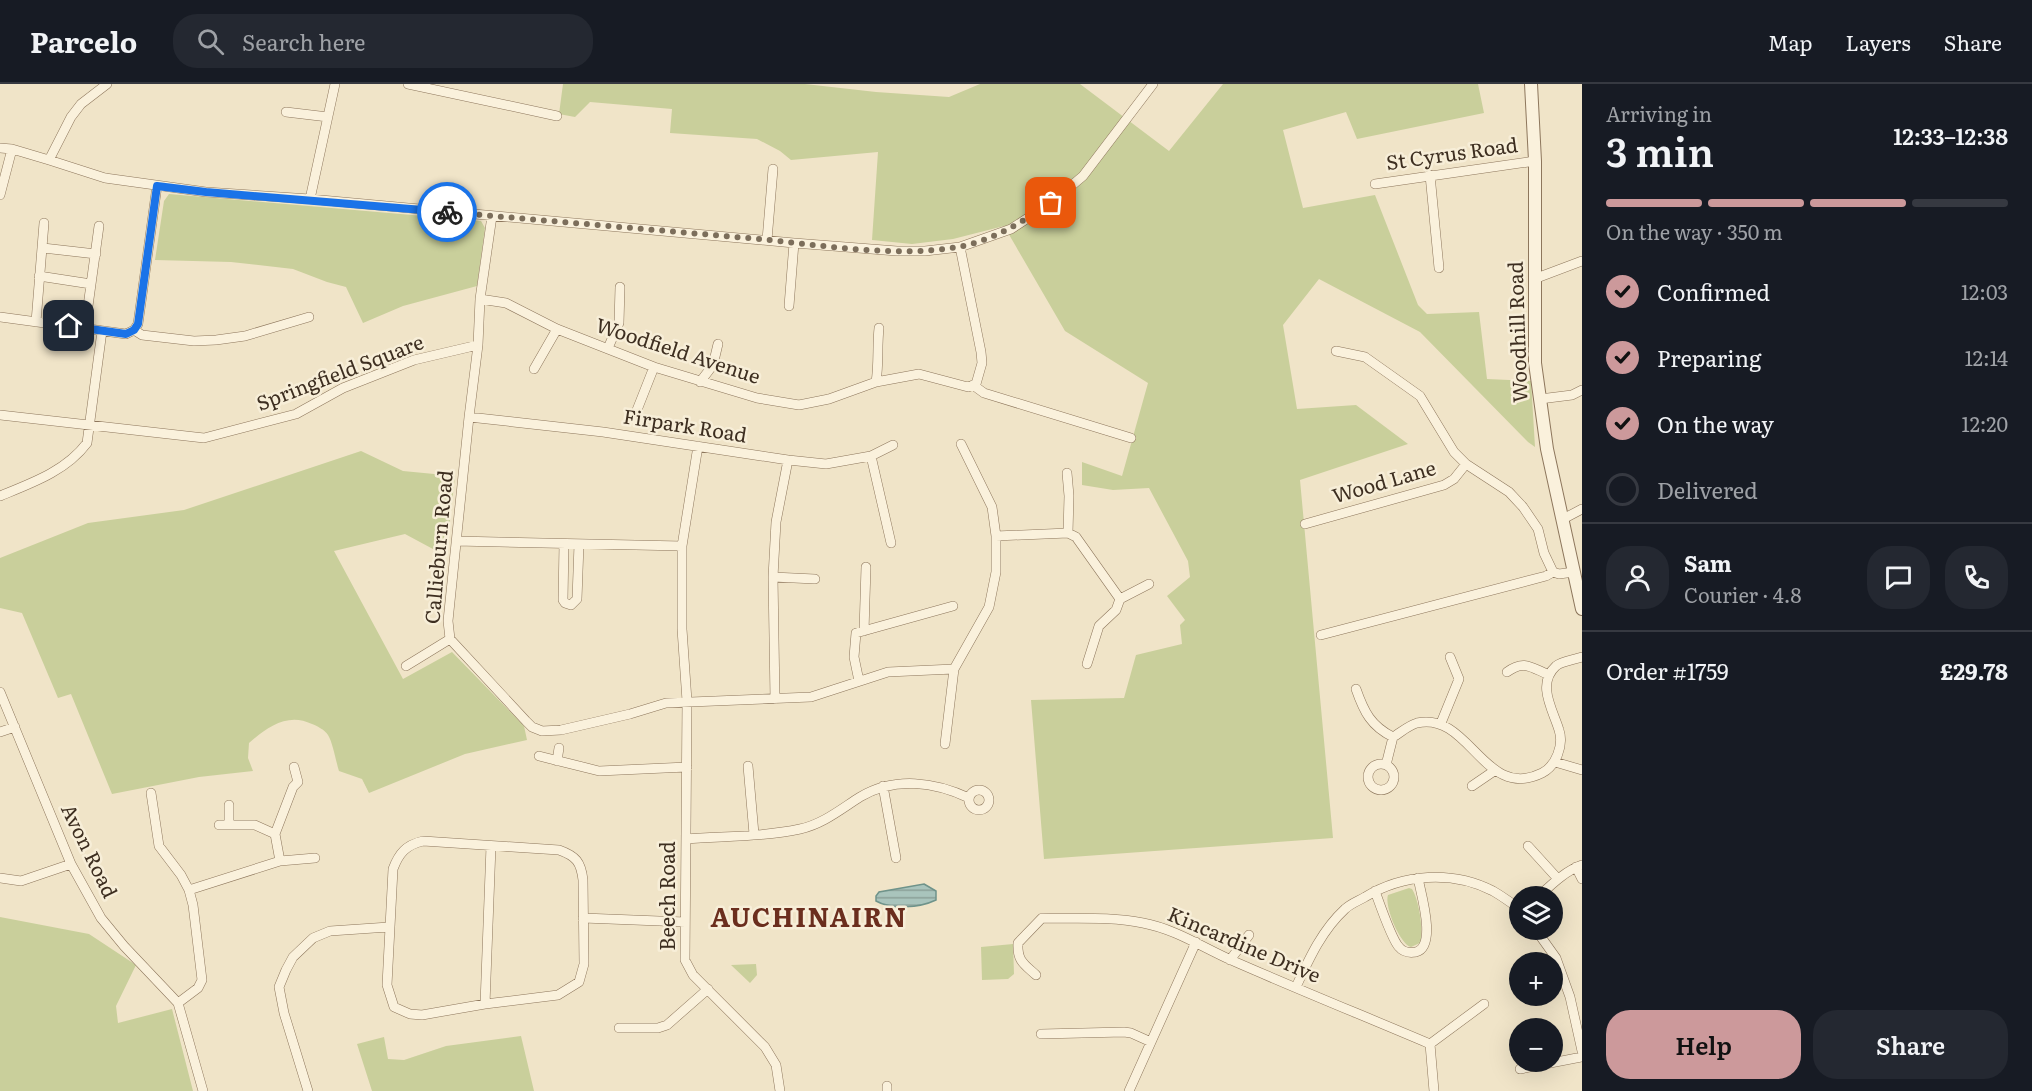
<!DOCTYPE html>
<meta charset="utf-8">
<style>
:root{--surface:#171b24;--page:#242831;--text:#f1f3f6;--muted:#9ea1a6;--line:#363941;--accent:#cc999b}
body{margin:0;font-family:Literata,serif;background:var(--page);color:var(--text);height:100vh;display:flex;flex-direction:column;font-size:22px;white-space:nowrap}
*{box-sizing:border-box;margin:0}
p{font-size:20px;color:var(--muted)}
.icon{flex:none;width:33px;height:33px;fill:none;stroke:currentColor;stroke-width:2;stroke-linecap:round;stroke-linejoin:round}
.map{position:relative;flex:1;overflow:hidden}
.drawer{display:flex;flex-direction:column;background:var(--surface);width:450px}
.drawer>*{flex:none}
.controls{position:absolute;left:1509px;top:802px;display:grid;gap:12px}
.controls a{display:grid;place-items:center;width:54px;height:54px;border-radius:50%;background:var(--surface);box-shadow:0 6px 24px #0002;font-size:30px}
.pin{position:absolute;display:grid;place-items:center;width:51px;height:51px;color:#fff;margin:-26px;border-radius:12px;box-shadow:0 3px 9px #0006}
.courier{position:absolute;display:grid;place-items:center;width:60px;height:60px;margin:-30px;border:4px solid #1a73e8;border-radius:50%;background:#fff;color:#222;box-shadow:0 2px 8px #0007}
.headline em{font-style:normal;font-weight:600}
.headline div{display:flex;flex-direction:column-reverse}
.headline{display:flex;align-items:center;justify-content:space-between;height:102px;padding:0 24px}
h1{font-size:39px;font-weight:600;line-height:45px}
.bar{display:grid;grid-template-columns:repeat(4,1fr);gap:9px 6px;align-content:center;height:72px;padding:0 24px}
.bar i{height:8px;border-radius:4px;background:var(--line)}
.bar .active{background:var(--accent)}
.bar p{grid-column:span 4}
.line{display:flex;align-items:center;gap:15px;padding:0 24px;border-top:2px solid var(--line)}
.line div{flex:1}
.round{display:grid;place-items:center;flex:none;width:63px;height:63px;border-radius:24px;background:var(--page)}
ol{padding:0 24px;list-style:none}
li{display:flex;align-items:center;gap:18px;height:66px}
li p{margin-inline-start:auto}
li .icon{padding:6px;border-radius:50%;background:var(--accent);color:#111;stroke-width:4}
li:last-child{color:var(--muted)}
li i{width:33px;height:33px;border:3px solid var(--line);border-radius:50%}
.cta{display:flex;gap:12px;margin-top:auto;padding:12px 24px}
.cta a{flex:1;height:69px;border-radius:24px;background:var(--accent);color:#111;font-size:24px;font-weight:600;line-height:69px;text-align:center}
.cta a+a{background:var(--page);color:var(--text)}
header{display:flex;align-items:center;gap:36px;box-sizing:border-box;height:84px;padding:0 30px;background:var(--surface);border-bottom:2px solid var(--line)}
header strong{font-size:28px}
nav{display:flex;gap:33px;margin-inline-start:auto;font-size:21px}
.search{width:420px;height:54px;background:var(--page);display:flex;align-items:center;gap:15px;box-sizing:border-box;padding:0 21px;border-radius:24px;color:var(--muted);font-size:22px}
main{display:flex;flex:1;min-height:0}
.map>svg:first-child{display:block}
.green{fill:#c9cf9b}
.water{fill:url(#water-rules);stroke:#6f938a;stroke-width:1.5}
.lines{fill:none;stroke-linecap:round;stroke-linejoin:round}
.minor-casing{stroke:#8d765c;stroke-width:10}
.tertiary-casing{stroke:#8d765c;stroke-width:14}
.minor{stroke:#faf1dc;stroke-width:9}
.tertiary{stroke:#faf1dc;stroke-width:12}
.done{stroke:#7c6e5b;stroke-width:6;stroke-dasharray:0 10.8}
.route{stroke:#1a73e8;stroke-width:8}
.labels{text-anchor:middle;stroke-width:5;stroke-linejoin:round;paint-order:stroke}
.street-label{font-size:20px;fill:#3d2e20;stroke:#f7eed8}
.district-label{font-size:26px;font-weight:bold;letter-spacing:1.5px;fill:#6b2e1e;stroke:#f7eed8}
</style>
<header>
<strong>Parcelo</strong>
<div class="search"><svg class="icon" aria-label="search" viewBox="0 0 24 24"><circle cx="10" cy="10" r="6"/><path d="M15 15l6 6"/></svg>Search here</div>
<nav><a>Map</a><a>Layers</a><a>Share</a></nav>
</header>
<main>
<div class="map">
<svg width="1582" height="1007" viewBox="0 0 1582 1007">
<defs>
<pattern id="water-rules" width="6" height="5" patternUnits="userSpaceOnUse" patternTransform="scale(1.5)"><rect width="6" height="5" fill="#a9c4bc"/><path d="M0 2.5h6" fill="none" stroke="#8ba098"/></pattern>
</defs>
<rect width="100%" height="100%" fill="#f0e4c8"/>
<path class="green" d="M 563,0 L 805,0 L 876,8 L 949,13 L 980,0 L 1080,0 L 1169,67 L 1223,0 L 1478,0 L 1484,29 L 1357,55 L 1346,28 L 1283,46 L 1303,124 L 1375,111 L 1418,221 L 1427,230 L 1479,228 L 1487,295 L 1531,297 L 1535,363 L 1528,358 L 1420,248 L 1319,195 L 1283,241 L 1297,325 L 1356,321 L 1408,360 L 1300,396 L 1333,754 L 1044,775 L 1031,616 L 1124,614 L 1136,571 L 1182,560 L 1180,541 L 1185,536 L 1167,512 L 1190,493 L 1188,477 L 1149,404 L 1113,406 L 1082,401 L 1082,378 L 1122,392 L 1148,299 L 1065,247 L 1004,142 L 953,155 L 912,160 L 872,156 L 878,68 L 791,76 L 780,67 L 757,55 L 670,49 L 672,25 L 590,18 L 575,33 L 559,30 Z
M 169,110 L 481,137 L 485,144 L 477,202 L 403,222 L 363,239 L 346,203 L 327,198 L 293,185 L 231,178 L 155,176 L 164,117 Z
M 361,367 L 403,387 L 455,392 L 446,472 L 405,450 L 334,467 L 403,595 L 452,568 L 524,642 L 527,656 L 465,670 L 369,709 L 362,695 L 339,687 C 336,678 333,659 328,651 C 325,646 317,642 312,640 C 288,628 267,643 249,659 L 248,674 L 253,687 L 199,693 L 112,710 L 71,610 L 58,614 L 22,529 L 0,524 L 0,474 L 88,439 L 184,426 Z
M 1409,804 L 1412,805 C 1419,816 1424,847 1420,859 L 1411,863 C 1400,860 1384,822 1388,811 Z
M 0,833 L 89,850 L 136,881 L 116,922 L 118,939 L 172,925 L 193,1007 L 0,1007 Z
M 1013,860 L 1014,890 L 1008,895 L 982,896 L 981,863 Z
M 756,880 L 757,891 L 750,899 L 731,881 Z
M 521,952 L 534,1007 L 372,1007 L 357,960 L 384,953 L 388,975 L 404,976 L 446,962 Z"/>
<path class="water" d="M 924,800 L 936,807 L 936,816 C 919,824 892,826 876,817 L 876,812 L 879,808 Z"/>
<g class="lines">
<defs>
<path id="minor" d="M 408,0 L 557,32
M 286,28 L 328,33
M 0,64 L 12,65 L 49,76 L 105,94 L 206,108 L 310,115 L 794,159 L 897,167 L 925,167 L 960,163 L 1011,145 L 1051,119 L 1083,92 L 1153,0
M 49,76 L 71,33 L 81,20 L 107,0
M 1430,91 L 1439,184
M 1375,100 L 1535,77
M 0,111 L 12,65
M 310,115 L 335,0
M 492,132 L 480,215 L 478,261 L 469,333 L 448,537 L 450,555 L 526,637 L 532,643 L 542,647 L 561,646 L 630,630 L 666,619 L 811,613 L 888,588 L 954,585
M 767,156 L 773,85
M 43,164 L 96,170
M 39,192 L 91,200
M 1534,195 L 1582,177
M 480,215 L 506,219 L 557,245 L 654,283 L 757,314 L 799,321 L 829,315 L 876,298 L 919,290 L 968,303 L 976,300 L 982,279 L 981,268 L 960,163
M 789,222 L 794,159
M 0,233 L 126,250 L 134,246
M 36,238 L 44,139
M 85,244 L 99,142
M 134,246 L 142,251 L 194,257 L 216,256 L 245,252 L 309,233
M 134,246 L 138,240 L 157,102
M 608,264 L 619,239 L 620,203
M 1336,267 L 1365,273 L 1420,312 L 1454,368 L 1466,380 L 1509,408 L 1523,423 L 1538,445 L 1544,469 L 1553,488
M 534,285 L 557,245
M 700,298 L 713,281 L 718,260
M 876,298 C 879,280 877,262 879,244
M 973,301 L 984,309 L 1131,354
M 1540,315 L 1572,311 L 1582,306
M 637,326 L 654,283
M 0,331 L 204,354 L 296,330 L 343,304 L 414,276 L 478,261
M 469,333 L 603,348 L 788,376 L 826,380 L 871,372 L 893,361
M 698,362 L 682,462 L 682,545 L 687,617 L 685,876 L 693,891 L 765,963 L 776,981 L 780,1007
M 871,372 L 891,459
M 1067,389 L 1069,412 L 1068,449
M 0,412 C 32,399 66,387 87,359 L 102,247
M 1563,435 L 1582,425
M 1305,440 L 1444,401 L 1454,395 L 1466,380
M 996,452 L 1068,449 L 1076,453 L 1120,515
M 456,457 L 682,462
M 564,460 L 563,516 L 565,519 L 571,521 L 577,515 L 579,460
M 773,493 L 815,495
M 864,547 L 866,483
M 1321,551 L 1546,492 L 1553,488 L 1559,490 L 1574,488
M 1087,580 L 1099,542 L 1116,526 L 1120,515 L 1149,500
M 406,582 L 450,555
M 1507,588 C 1524,575 1532,584 1549,591
M 859,597 L 854,573 L 856,549 L 953,522
M 1356,605 C 1364,628 1371,642 1393,653
M 0,608 L 71,780 L 101,834 L 124,862 L 178,919 L 203,1007
M 775,615 L 773,493 L 776,438 L 788,376
M 1441,639 L 1459,595 L 1450,573
M 0,648 L 15,643
M 945,660 L 954,585 L 989,523 L 996,488 L 996,452 L 992,423 L 961,360
M 539,672 L 599,687 L 687,683
M 557,677 L 559,664
M 1555,678 L 1582,686
M1368 693a13 13 0 1 1 26 0a13 13 0 1 1-26 0Z
M 1386,681 L 1393,653 C 1400,649 1409,641 1417,639 C 1470,627 1484,718 1542,689 C 1556,682 1564,661 1559,646 C 1553,626 1536,600 1556,582 C 1562,577 1574,576 1582,573
M 748,682 L 754,750
M 883,702 L 896,774
M 1472,702 L 1494,687
M969 716a10 10 0 1 1 20 0a10 10 0 1 1-20 0Z
M 151,709 L 159,762 L 181,791 L 189,806 L 193,821 L 202,896 L 198,904 L 178,919
M 219,741 L 255,741 L 275,750
M 229,741 L 229,721
M 686,755 C 724,752 763,753 800,745 C 823,740 841,725 860,713 C 895,692 935,698 969,714
M 423,757 L 559,766 C 576,772 581,778 583,796 L 584,880 L 579,898 L 558,911 L 485,920 L 422,931 L 410,930 L 394,923 L 387,901 L 393,785 C 399,769 406,761 423,757 Z
M 1528,762 L 1558,795
M 280,777 L 275,750 L 293,703 L 298,698 L 294,683
M 1576,783 L 1582,795
M 0,794 L 21,797 L 71,780
M 189,806 L 280,777 L 315,774
M 1375,807 C 1379,818 1392,856 1399,863 C 1403,868 1410,869 1416,868 C 1437,862 1421,810 1418,794
M 1538,813 C 1551,801 1565,787 1582,781
M 583,834 L 685,838
M 1536,846 L 1556,874 L 1570,913 L 1582,967
M 1230,876 L 1249,851
M 1036,891 C 1024,880 1017,877 1018,859 L 1042,834 C 1076,835 1109,832 1143,839 C 1175,845 1202,863 1231,876 C 1297,905 1364,932 1430,960
M 1296,903 C 1309,875 1322,846 1345,825 C 1350,820 1358,817 1365,813 C 1403,790 1452,786 1493,807 C 1502,812 1511,819 1520,825
M 485,920 L 491,762
M 619,944 L 658,944 L 667,941 L 708,905
M 1041,950 L 1124,948 L 1131,949 L 1151,958
M 1430,960 L 1484,920
M 1430,960 L 1434,1007
M 1520,985 L 1582,973
M 308,1007 L 284,929 L 279,903 L 286,886 L 293,873 L 313,854 L 330,847 L 389,843
M 887,1007 L 887,1002
M 1129,1007 L 1196,858"/>
<path id="tertiary" d="M 1531,0 L 1535,77 L 1535,279 L 1547,365 L 1582,525"/>
</defs>
<use href="#minor" class="minor-casing"/>
<use href="#tertiary" class="tertiary-casing"/>
<use href="#minor" class="minor"/>
<use href="#tertiary" class="tertiary"/>
</g>
<g class="lines">
<path class="done" d="M 447,128 C 551,137 655,146 759,155 C 822,161 895,174 958,163 C 992,157 1022,138 1051,119"/>
<path class="route" d="M 69,242 L 126,250 L 134,246 L 138,240 L 157,102 L 206,108 L 447,128"/>
</g>
<g class="labels">
<g class="street-label">
<text transform="translate(1452 70) rotate(-8)" y="7">St Cyrus Road</text>
<text transform="translate(1518 248) rotate(-92)" y="7">Woodhill Road</text>
<text transform="translate(678 267) rotate(18)" y="7">Woodfield Avenue</text>
<text transform="translate(340 289) rotate(-21)" y="7">Springfield Square</text>
<text transform="translate(685 342) rotate(9)" y="7">Firpark Road</text>
<text transform="translate(1384 398) rotate(-16)" y="7">Wood Lane</text>
<text transform="translate(439 463) rotate(-85)" y="7">Callieburn Road</text>
<text transform="translate(89 767) rotate(64)" y="7">Avon Road</text>
<text transform="translate(668 812) rotate(-90)" y="7">Beech Road</text>
<text transform="translate(1244 861) rotate(23)" y="7">Kincardine Drive</text>
</g>
<g class="district-label">
<text x="809" y="843">AUCHINAIRN</text>
</g>
</g>
</svg>
<div class="controls">
<a><svg class="icon" aria-label="layers" viewBox="0 0 24 24"><path d="M12 4l9 5-9 5-9-5zM3 14l9 5 9-5"/></svg></a>
<a>+</a>
<a>−</a>
</div>
<div class="pin" style="left:1051px;top:119px;background:#ea580c"><svg class="icon" aria-label="bag" viewBox="0 0 24 24"><path d="M5 8h14l-1 12H6zM9 8a3 3 0 0 1 6 0"/></svg></div>
<div class="pin" style="left:69px;top:242px;background:#1f2937"><svg class="icon" aria-label="home" viewBox="0 0 24 24"><path d="M3 11l9-7 9 7M6 9v11h12V9"/></svg></div>
<div class="courier" style="left:447px;top:128px"><svg class="icon" aria-label="bike" viewBox="0 0 24 24"><circle cx="6" cy="16" r="4"/><circle cx="18" cy="16" r="4"/><path d="M6 16l4-8h5l3 8M10 8l3 8H6M13 5h3"/></svg></div>
</div>
<section class="drawer">
<div class="headline"><div><h1>3 min</h1><p>Arriving in</p></div><em>12:33–12:38</em></div>
<div class="bar"><i class="active"></i><i class="active"></i><i class="active"></i><i></i><p>On the way · 350 m</p></div>
<ol>
<li><svg class="icon" aria-label="check" viewBox="0 0 24 24"><path d="M5 12l5 5 9-10"/></svg>Confirmed<p>12:03</p></li>
<li><svg class="icon" aria-label="check" viewBox="0 0 24 24"><path d="M5 12l5 5 9-10"/></svg>Preparing<p>12:14</p></li>
<li><svg class="icon" aria-label="check" viewBox="0 0 24 24"><path d="M5 12l5 5 9-10"/></svg>On the way<p>12:20</p></li>
<li><i></i>Delivered</li>
</ol>
<div class="line" style="height:108px"><a class="round"><svg class="icon" aria-label="person" viewBox="0 0 24 24"><circle cx="12" cy="8" r="4"/><path d="M4 21q1-7 8-7t8 7"/></svg></a><div><b>Sam</b><p>Courier · 4.8</p></div><a class="round"><svg class="icon" aria-label="chat" viewBox="0 0 24 24"><path d="M4 5h16v11H9l-5 4z"/></svg></a><a class="round"><svg class="icon" aria-label="phone" viewBox="0 0 24 24"><path d="M5 4h4l2 5-3 2q2 4 5 5l2-3 5 2v4C11 20 4 13 5 4z"/></svg></a></div>
<div class="line" style="height:78px"><div>Order #1759</div><b>£29.78</b></div>
<div class="cta"><a>Help</a><a>Share</a></div>
</section>
</main>
